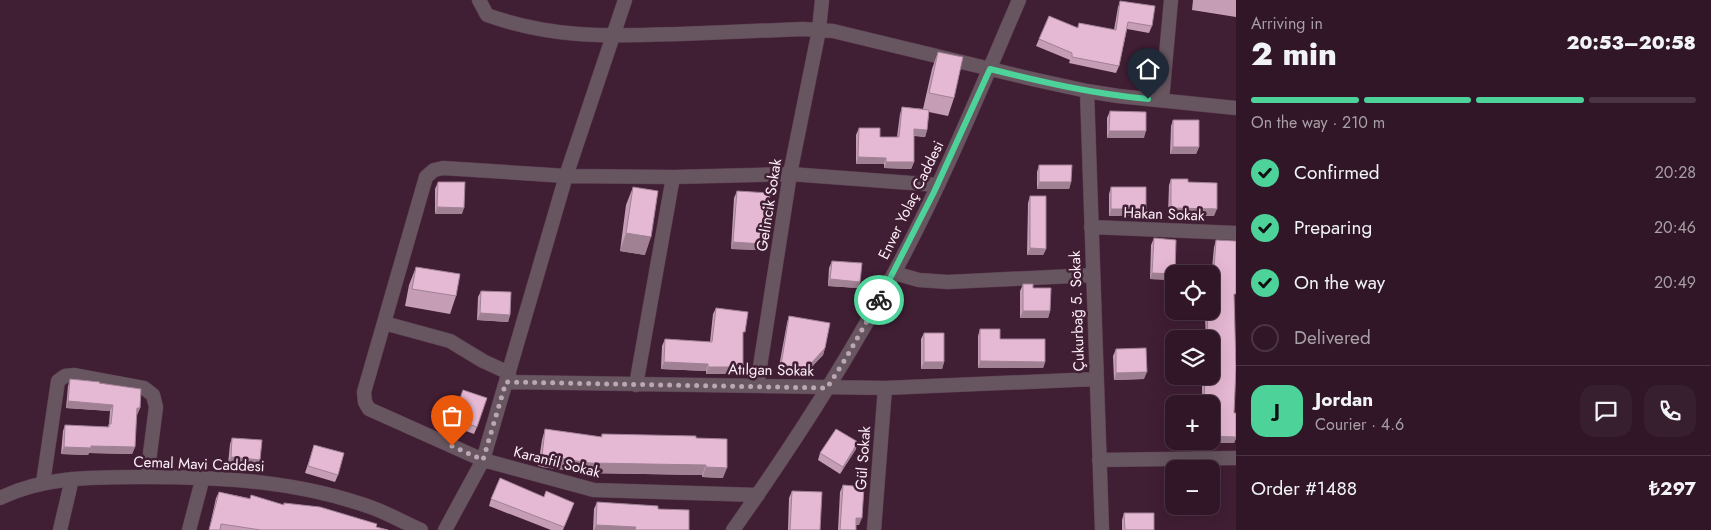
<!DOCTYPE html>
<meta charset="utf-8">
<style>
:root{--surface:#301627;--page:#381f2f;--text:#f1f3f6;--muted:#a89fa7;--line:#4b3544;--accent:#4dd39a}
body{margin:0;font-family:Jost,sans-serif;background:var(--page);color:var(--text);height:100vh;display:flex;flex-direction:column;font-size:19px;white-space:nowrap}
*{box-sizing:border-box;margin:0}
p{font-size:16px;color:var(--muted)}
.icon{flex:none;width:28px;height:28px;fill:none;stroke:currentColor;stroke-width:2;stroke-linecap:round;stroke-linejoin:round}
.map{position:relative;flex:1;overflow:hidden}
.drawer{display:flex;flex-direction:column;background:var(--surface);width:475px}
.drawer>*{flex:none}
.fabs{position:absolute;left:1165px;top:265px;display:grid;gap:10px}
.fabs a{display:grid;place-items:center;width:55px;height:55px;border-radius:10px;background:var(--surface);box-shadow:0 5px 20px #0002,0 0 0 1px var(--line);font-size:25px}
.pin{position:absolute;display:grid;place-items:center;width:42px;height:42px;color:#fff;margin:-51px -21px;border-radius:50% 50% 50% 0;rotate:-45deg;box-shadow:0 0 5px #0007}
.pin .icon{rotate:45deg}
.courier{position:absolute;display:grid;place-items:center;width:50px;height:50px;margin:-25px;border:4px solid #4dd39a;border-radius:50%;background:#fff;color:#222;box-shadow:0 1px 6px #0007}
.overview em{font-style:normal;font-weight:800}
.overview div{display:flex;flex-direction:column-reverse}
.overview{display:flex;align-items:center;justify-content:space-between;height:85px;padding:0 15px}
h1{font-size:32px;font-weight:800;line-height:38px}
.bar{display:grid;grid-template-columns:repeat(4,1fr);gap:8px 5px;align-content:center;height:60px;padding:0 15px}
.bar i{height:6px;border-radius:4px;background:var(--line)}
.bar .active{background:var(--accent)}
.bar p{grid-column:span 4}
.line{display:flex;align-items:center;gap:12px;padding:0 15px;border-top:1px solid var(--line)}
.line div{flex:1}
.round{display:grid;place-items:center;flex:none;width:52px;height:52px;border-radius:15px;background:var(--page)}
ol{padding:0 15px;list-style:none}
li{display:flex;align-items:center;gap:15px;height:55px}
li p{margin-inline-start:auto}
li .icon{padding:5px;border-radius:50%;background:var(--accent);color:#111;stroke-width:4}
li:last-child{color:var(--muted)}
li i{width:28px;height:28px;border:2px solid var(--line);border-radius:50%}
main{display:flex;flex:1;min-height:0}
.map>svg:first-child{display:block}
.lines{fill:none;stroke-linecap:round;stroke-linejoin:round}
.minor-casing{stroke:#5a3b4f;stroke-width:15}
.minor{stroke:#675560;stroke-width:14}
.wall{fill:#c59eb5}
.shaded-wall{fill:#a08194}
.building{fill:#e5b8d3;stroke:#a08194}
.done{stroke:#bba6b3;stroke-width:5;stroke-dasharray:0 9}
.route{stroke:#4dd39a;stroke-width:6}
.labels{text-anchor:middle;stroke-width:5;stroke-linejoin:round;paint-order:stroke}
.street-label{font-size:15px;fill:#fdeff7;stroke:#401e34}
</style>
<main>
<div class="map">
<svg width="1236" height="530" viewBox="0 0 1236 530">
<rect width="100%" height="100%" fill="#401e34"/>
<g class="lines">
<defs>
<path id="minor" d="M 479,0 L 487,15 C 554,39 611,36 680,34 C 721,32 762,31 803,29 L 833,31 L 1032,79 L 1087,91 L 1118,96 L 1236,108
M 1087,91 L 1102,530
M 1162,100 L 1171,0
M 1091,227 L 1236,233
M 894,273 L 919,280 L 948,282 L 1093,275
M 384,323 L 450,341 L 483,361 L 509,373
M 506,382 L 885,388 L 1096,379
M 636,385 L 673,177
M 757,386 L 790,174 L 819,30 L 822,0
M 1099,460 L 1236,458
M 43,483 L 58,381 L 65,376 L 74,375 L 144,388 L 153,395 L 156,407 L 147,477
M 758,495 L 594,490 L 483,460 L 369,409 L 365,402 L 364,392 L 426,177 L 434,170 L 443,168 L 566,176 L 673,177 L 790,174 L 938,185
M 0,498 C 46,476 95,477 145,477 C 223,477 299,481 373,508 C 389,514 405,523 421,530
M 60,530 L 72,479
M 189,530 L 203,477
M 445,530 L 483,460 L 566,176 L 625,0
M 733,530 C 791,448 846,363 893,275 C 941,186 979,93 1019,0
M 874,530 L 885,388"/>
</defs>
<use href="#minor" class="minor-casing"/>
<use href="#minor" class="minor"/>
</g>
<path class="wall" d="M 1193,0 L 1236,0 L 1236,17 L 1192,10 Z
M 1120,1 L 1152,26 L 1149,33 L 1127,29 L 1119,66 L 1116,73 L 1069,63 L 1070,60 L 1036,46 L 1039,39 L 1077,28 L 1079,23 L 1114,30 L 1118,7 Z
M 938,52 L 954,98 L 948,116 L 929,112 L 927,130 L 925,137 L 914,136 L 914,162 L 911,169 L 884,168 L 884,164 L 856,164 L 856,135 L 859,128 L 880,137 L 897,137 L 900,114 L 902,107 L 923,109 L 932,69 Z
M 1110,111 L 1144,138 L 1107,138 L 1107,118 Z
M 1173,120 L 1199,147 L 1196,154 L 1170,154 L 1171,126 Z
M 1039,165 L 1071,182 L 1069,189 L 1037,189 L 1037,172 Z
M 1171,179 L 1188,182 L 1214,216 L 1168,215 L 1169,185 Z
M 438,182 L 462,214 L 435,214 L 435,189 Z
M 633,187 L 645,255 L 620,251 L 626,205 Z
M 1111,187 L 1146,209 L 1144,215 L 1109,216 L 1109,194 Z
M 737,191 L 768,215 L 766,222 L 764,221 L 760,250 L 731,249 L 734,198 Z
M 1030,196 L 1046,249 L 1043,255 L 1027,255 L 1028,203 Z
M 1154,238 L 1172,280 L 1150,279 L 1151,245 Z
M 1216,240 L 1234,299 L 1234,413 L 1236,413 L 1236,438 L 1234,443 L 1206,443 L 1206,441 L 1211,441 L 1211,404 L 1202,404 L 1202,385 L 1205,378 L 1207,378 L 1207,376 L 1211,376 L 1211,339 L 1206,339 L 1205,318 L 1207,311 L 1211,311 L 1211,279 L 1214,247 Z
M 832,261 L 860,282 L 858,288 L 828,286 L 829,268 Z
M 416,267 L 456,296 L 450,314 L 405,306 L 409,285 Z
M 1023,284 L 1033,288 L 1050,311 L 1048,318 L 1020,318 L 1020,291 Z
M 481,291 L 510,315 L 508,322 L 477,320 L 478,297 Z
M 716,308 L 743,338 L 741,374 L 706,374 L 706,371 L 661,369 L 662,346 L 665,339 L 710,342 L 713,314 Z
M 789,316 L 825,348 L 823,355 L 803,376 L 778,372 L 787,323 Z
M 980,329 L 1045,362 L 1043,368 L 978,368 L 978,336 Z
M 924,333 L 944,362 L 942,369 L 921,369 L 921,339 Z
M 1116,349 L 1144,379 L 1114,380 L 1113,356 Z
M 70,379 L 99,383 L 140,408 L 137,415 L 136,415 L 135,447 L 132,454 L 89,453 L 88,455 L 61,454 L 63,431 L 65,425 L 108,427 L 109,424 L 110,411 L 66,408 L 68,386 Z
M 463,390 L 477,427 L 474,434 L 450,425 Z
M 545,429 L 601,437 L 602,434 L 696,438 L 723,478 L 702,477 L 702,475 L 586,473 L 538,466 L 542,440 Z
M 232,438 L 257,467 L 228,464 L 230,444 Z
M 314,445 L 338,475 L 335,482 L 305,473 Z
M 856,449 L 840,474 L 818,460 L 820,453 Z
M 843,485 L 859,525 L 856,525 L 856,530 L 838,530 L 840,492 Z
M 792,491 L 820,530 L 788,530 L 789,498 Z
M 219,492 L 283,505 L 284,503 L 388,530 L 209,530 L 216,498 Z
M 544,497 L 574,503 L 563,530 L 551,530 L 489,506 L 491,499 Z
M 597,502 L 658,509 L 689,530 L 593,530 L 594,509 Z
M 1124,513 L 1154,530 L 1122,530 L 1122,520 Z"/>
<path class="shaded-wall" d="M 914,129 L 927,130 L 925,137 L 911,135 Z
M 1109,131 L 1146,131 L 1144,138 L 1107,138 Z
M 1173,147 L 1199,147 L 1196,154 L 1170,154 Z
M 858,157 L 886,158 L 884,164 L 856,164 Z
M 886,162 L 914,162 L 911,169 L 884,168 Z
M 1039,182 L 1071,182 L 1069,189 L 1037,189 Z
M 437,207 L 464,208 L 462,214 L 435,214 Z
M 1171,208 L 1217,209 L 1214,216 L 1168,215 Z
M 1111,209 L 1146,209 L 1144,215 L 1109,216 Z
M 764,215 L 768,215 L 766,222 L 762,221 Z
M 626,233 L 651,237 L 645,255 L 620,251 Z
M 733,242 L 762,244 L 760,250 L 731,249 Z
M 1030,248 L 1046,249 L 1043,255 L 1027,255 Z
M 1152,273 L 1174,274 L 1174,277 L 1172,280 L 1150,279 Z
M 830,279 L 860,282 L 858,288 L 828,286 Z
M 1023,311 L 1050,311 L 1048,318 L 1020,318 Z
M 480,313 L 510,315 L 508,322 L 477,320 Z
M 825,348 L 823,355 L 803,376 L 806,369 Z
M 980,361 L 1045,362 L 1043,368 L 978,368 Z
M 664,362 L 708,364 L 706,371 L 661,369 Z
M 924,362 L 944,362 L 942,369 L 921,369 Z
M 708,367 L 743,367 L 741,374 L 706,374 Z
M 1147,372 L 1144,379 L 1114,380 L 1116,373 Z
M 68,401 L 113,405 L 110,411 L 66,408 Z
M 1204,401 L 1209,401 L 1208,404 L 1203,404 Z
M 137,408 L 140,408 L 137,415 L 134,415 Z
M 1211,436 L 1236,437 L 1236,438 L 1234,443 L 1206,443 L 1206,441 L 1211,441 Z
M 858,442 L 856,449 L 840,474 L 843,467 Z
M 91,446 L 135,447 L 132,454 L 89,453 L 88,455 L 61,454 L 64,447 Z
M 545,456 L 706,465 L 702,475 L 586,473 L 541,467 Z
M 231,457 L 260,460 L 257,467 L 228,464 Z
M 706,467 L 727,468 L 723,478 L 702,477 Z
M 856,518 L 862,518 L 859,525 L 853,524 Z
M 596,525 L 636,527 L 634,530 L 594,530 Z"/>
<path class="building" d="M 1120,1 L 1155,6 L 1152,26 L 1128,22 L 1119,66 L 1072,57 L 1072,53 L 1039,39 L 1049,16 L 1078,28 L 1079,23 L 1116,30 Z
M 938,52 L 963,57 L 954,98 L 929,93 Z
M 902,107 L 929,110 L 927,130 L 914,129 L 914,162 L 886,162 L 886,158 L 858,157 L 859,128 L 880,128 L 880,137 L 899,137 Z
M 1110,111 L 1146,112 L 1146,131 L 1109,131 Z
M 1173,120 L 1199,120 L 1199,147 L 1173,147 Z
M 1039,165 L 1072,165 L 1071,182 L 1039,182 Z
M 1171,179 L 1188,179 L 1188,182 L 1217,183 L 1217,209 L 1171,208 Z
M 438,182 L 465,182 L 464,208 L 437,207 Z
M 633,187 L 658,191 L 651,237 L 626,233 Z
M 1111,187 L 1146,187 L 1146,209 L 1111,209 Z
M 737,191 L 770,193 L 768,215 L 764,215 L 762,244 L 733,242 Z
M 1030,196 L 1046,196 L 1046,249 L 1030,248 Z
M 1154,238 L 1176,240 L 1175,274 L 1152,273 Z
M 1216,240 L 1236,241 L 1236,294 L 1234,294 L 1236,368 L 1234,413 L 1236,413 L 1236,437 L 1211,436 L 1211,404 L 1209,404 L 1209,401 L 1204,401 L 1205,378 L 1209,378 L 1209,376 L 1211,376 L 1211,339 L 1208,339 L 1207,311 L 1211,311 Z
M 832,261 L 862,263 L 860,282 L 830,279 Z
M 416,267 L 460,274 L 456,296 L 412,289 Z
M 1023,284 L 1033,284 L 1033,288 L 1051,288 L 1050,311 L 1023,311 Z
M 481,291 L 511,292 L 510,315 L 480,313 Z
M 716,308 L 748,312 L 745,332 L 743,332 L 743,367 L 708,367 L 708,364 L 664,362 L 665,339 L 712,342 Z
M 789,316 L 830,323 L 825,348 L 806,369 L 781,365 Z
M 980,329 L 1000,329 L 1000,339 L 1045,339 L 1045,362 L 980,361 Z
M 924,333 L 944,333 L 944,362 L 924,362 Z
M 1146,348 L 1147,372 L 1116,373 L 1116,349 Z
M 70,379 L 100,382 L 99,383 L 141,389 L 140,408 L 137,408 L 135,447 L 91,446 L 91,448 L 64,447 L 65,425 L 109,427 L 109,424 L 111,424 L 113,405 L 68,401 Z
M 463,390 L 487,398 L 477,427 L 453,418 Z
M 545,429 L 602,437 L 602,434 L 696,436 L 696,438 L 727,439 L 727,468 L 706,467 L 706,465 L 590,463 L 545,456 L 542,456 Z
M 836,429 L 858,442 L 843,467 L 820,453 Z
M 232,438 L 262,440 L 260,460 L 231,457 Z
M 314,445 L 344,453 L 338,475 L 308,466 Z
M 500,478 L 544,497 L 546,491 L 574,503 L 564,527 L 491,499 Z
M 843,485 L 864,487 L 862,518 L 856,518 L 856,530 L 840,530 Z
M 792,491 L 822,492 L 820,530 L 790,530 Z
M 219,492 L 250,499 L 251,495 L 284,505 L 284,503 L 320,507 L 377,524 L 376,527 L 388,530 L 261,530 L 221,524 L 220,530 L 209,530 Z
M 597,502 L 658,506 L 658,509 L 689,510 L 689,530 L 635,530 L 636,527 L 596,525 Z
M 1124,513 L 1154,513 L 1154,530 L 1125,530 Z"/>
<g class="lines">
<path class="done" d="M 452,446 L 483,460 L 506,382 L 827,388 L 846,358 L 879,300"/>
<path class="route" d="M 879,300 L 934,192 L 990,69 C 1042,82 1094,94 1148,99"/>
</g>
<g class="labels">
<g class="street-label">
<text transform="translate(911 200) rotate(-64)" y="5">Enver Yolaç Caddesi</text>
<text transform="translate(769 205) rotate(-81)" y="5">Gelincik Sokak</text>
<text transform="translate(1164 214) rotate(2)" y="5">Hakan Sokak</text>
<text transform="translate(1077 311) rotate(-92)" y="5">Çukurbağ 5. Sokak</text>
<text transform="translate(771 370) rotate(1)" y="5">Atılgan Sokak</text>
<text transform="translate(863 458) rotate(-86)" y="5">Gül Sokak</text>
<text transform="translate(557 462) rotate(14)" y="5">Karanfil Sokak</text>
<text transform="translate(199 464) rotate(2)" y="5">Cemal Mavi Caddesi</text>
</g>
</g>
</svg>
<div class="fabs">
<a><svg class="icon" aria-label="locate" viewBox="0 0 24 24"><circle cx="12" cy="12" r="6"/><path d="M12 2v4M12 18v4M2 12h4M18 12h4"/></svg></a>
<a><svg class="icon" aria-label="layers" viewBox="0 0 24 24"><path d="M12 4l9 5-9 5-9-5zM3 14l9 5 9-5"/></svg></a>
<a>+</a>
<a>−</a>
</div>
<div class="pin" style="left:452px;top:446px;background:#ea580c"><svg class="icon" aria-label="bag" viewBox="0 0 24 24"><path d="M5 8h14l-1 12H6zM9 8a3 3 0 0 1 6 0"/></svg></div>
<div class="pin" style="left:1148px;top:99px;background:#1f2937"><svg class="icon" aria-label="home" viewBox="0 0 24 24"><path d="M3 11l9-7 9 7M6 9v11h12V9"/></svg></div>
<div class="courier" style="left:879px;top:300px"><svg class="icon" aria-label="bike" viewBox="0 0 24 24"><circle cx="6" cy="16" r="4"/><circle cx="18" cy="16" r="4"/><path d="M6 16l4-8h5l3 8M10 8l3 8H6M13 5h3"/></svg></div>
</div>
<section class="drawer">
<div class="overview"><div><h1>2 min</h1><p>Arriving in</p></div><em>20:53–20:58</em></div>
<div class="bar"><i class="active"></i><i class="active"></i><i class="active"></i><i></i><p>On the way · 210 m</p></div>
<ol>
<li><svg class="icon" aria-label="check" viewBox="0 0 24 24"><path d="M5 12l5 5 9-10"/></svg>Confirmed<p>20:28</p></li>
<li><svg class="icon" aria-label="check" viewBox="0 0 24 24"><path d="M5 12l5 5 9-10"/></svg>Preparing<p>20:46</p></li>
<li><svg class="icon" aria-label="check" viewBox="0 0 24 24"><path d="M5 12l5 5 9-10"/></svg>On the way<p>20:49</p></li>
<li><i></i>Delivered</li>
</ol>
<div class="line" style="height:90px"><b class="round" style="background:var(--accent);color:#111">J</b><div><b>Jordan</b><p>Courier · 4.6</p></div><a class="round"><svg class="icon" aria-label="chat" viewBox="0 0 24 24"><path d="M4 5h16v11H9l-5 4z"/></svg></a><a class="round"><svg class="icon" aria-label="phone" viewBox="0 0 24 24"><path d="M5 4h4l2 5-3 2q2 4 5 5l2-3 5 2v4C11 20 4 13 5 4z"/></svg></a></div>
<div class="line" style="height:65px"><div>Order #1488</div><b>₺297</b></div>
</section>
</main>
